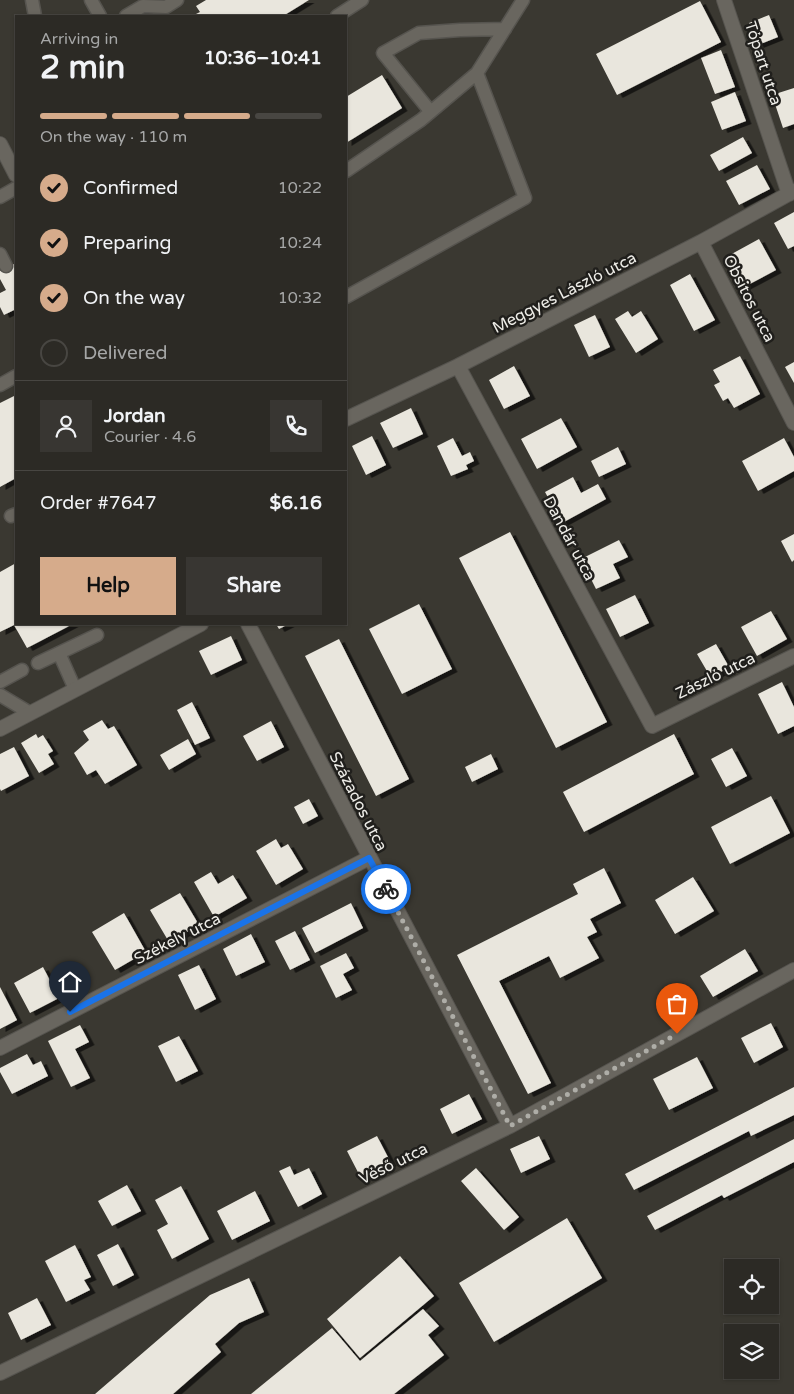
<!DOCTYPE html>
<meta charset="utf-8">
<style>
:root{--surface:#2c2a25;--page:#383632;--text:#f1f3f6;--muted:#a6a7a7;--line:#484642;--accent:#d6ab8b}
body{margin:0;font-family:"Varela Round",sans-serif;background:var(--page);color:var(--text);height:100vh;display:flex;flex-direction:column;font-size:19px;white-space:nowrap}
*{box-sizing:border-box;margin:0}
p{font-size:16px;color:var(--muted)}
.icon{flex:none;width:28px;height:28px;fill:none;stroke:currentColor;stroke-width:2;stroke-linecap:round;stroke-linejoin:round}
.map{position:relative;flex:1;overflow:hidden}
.panel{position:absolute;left:15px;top:15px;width:332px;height:610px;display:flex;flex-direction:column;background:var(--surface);border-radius:0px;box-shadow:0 1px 4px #0004,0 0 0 1px var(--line)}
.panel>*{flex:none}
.fabs{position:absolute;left:724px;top:1259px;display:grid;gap:10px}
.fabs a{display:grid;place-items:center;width:55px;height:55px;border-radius:0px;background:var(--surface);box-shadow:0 1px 4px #0004,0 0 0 1px var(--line);font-size:25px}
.pin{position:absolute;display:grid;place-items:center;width:42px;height:42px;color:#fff;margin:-51px -21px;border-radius:50% 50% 50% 0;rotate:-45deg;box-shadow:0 0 5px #0007}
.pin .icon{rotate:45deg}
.courier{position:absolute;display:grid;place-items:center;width:50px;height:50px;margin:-25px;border:4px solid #1a73e8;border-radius:50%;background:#fff;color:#222;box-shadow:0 1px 6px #0007}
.overview em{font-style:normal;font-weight:800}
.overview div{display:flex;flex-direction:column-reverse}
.overview{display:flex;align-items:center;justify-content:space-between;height:85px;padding:0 25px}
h1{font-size:32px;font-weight:800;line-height:38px}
.bar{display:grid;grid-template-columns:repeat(4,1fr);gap:8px 5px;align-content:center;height:60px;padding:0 25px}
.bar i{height:6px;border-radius:4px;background:var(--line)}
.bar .selected{background:var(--accent)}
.bar p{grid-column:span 4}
.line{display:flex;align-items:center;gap:12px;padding:0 25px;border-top:1px solid var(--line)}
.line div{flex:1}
.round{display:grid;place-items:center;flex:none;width:52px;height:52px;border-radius:0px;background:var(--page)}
ol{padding:0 25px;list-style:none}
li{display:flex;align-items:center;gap:15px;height:55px}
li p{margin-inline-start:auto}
li .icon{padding:5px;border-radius:50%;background:var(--accent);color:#111;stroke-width:4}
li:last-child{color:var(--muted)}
li i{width:28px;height:28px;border:2px solid var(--line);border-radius:50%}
.action{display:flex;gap:10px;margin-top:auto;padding:10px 25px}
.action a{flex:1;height:58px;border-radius:0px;background:var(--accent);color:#111;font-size:20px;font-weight:800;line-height:58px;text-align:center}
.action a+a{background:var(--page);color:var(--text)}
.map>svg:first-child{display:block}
.building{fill:#e9e6dd;filter:url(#shadow)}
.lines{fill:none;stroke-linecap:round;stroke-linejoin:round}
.service-casing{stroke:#56544f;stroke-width:15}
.minor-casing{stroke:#56544f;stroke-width:16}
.service{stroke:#69665f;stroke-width:12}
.minor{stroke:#69665f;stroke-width:14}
.done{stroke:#aeada7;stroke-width:5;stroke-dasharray:0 9}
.route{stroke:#1a73e8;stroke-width:6}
.labels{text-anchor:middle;stroke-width:5;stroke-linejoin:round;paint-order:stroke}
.street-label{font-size:16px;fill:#edece7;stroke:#201f1c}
</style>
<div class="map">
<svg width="794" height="1394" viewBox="0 0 794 1394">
<defs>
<filter id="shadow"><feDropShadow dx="5.5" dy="3" stdDeviation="0" flood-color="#0009"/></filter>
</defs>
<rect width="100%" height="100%" fill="#3a3831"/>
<path class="building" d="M 206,0 L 309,0 L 283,16 L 192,16 L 200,12 L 196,6 Z
M 700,1 L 721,42 L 617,95 L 596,54 Z
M 769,15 L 778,37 L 758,45 L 749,23 Z
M 721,50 L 735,87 L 715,94 L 701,58 Z
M 382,75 L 402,108 L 346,143 L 346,97 Z
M 794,88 L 794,124 L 783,128 L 772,95 Z
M 735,92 L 746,121 L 722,130 L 711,102 Z
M 743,137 L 752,153 L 719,171 L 710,155 Z
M 757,165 L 770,189 L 739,205 L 726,181 Z
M 794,212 L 794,246 L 788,249 L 774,223 Z
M 759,239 L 776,270 L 744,287 L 728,256 Z
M 16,263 L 16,309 L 4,315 L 0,307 L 0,293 L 6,290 L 0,279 L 0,271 Z
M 690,274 L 715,320 L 694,331 L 670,285 Z
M 628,311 L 632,317 L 641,311 L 658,339 L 636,353 L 615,319 Z
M 595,315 L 610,347 L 589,357 L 574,325 Z
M 740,356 L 760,394 L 734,408 L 728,398 L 723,401 L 714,385 L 720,382 L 713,370 Z
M 794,362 L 794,383 L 785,367 Z
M 514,366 L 530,396 L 504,409 L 489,380 Z
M 16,395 L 16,478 L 0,487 L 0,403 Z
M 411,408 L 423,434 L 393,448 L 380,423 Z
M 561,418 L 577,447 L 537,469 L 521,439 Z
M 372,436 L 386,465 L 366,475 L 352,446 Z
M 453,438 L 462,456 L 470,452 L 474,461 L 466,465 L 468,469 L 451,476 L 437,446 Z
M 784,438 L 794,457 L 794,471 L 758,491 L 742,461 Z
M 618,447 L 626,464 L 599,477 L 591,461 Z
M 573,477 L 581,493 L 598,484 L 606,499 L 562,523 L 545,492 Z
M 510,532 L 607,722 L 556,748 L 459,558 Z
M 794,534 L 794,560 L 792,562 L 781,541 Z
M 619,540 L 628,557 L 613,564 L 620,578 L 596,589 L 581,559 Z
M 16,563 L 16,624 L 73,624 L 27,648 L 14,625 L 0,632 L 0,572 Z
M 635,595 L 649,623 L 620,637 L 606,609 Z
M 419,604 L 452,669 L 402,694 L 369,629 Z
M 771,611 L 787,639 L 757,656 L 741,627 Z
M 276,624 L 289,624 L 279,629 Z
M 231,636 L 242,660 L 211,675 L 199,651 Z
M 339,639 L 409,779 L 376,796 L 305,656 Z
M 716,644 L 729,667 L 711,678 L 697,654 Z
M 782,682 L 794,707 L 794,726 L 778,734 L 758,694 Z
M 192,702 L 210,738 L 195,745 L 177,710 Z
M 102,720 L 108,729 L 114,726 L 137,765 L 105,784 L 96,770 L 87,775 L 74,753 L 89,740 L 83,731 Z
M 271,721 L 284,747 L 257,761 L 243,736 Z
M 36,734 L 38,738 L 43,735 L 53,751 L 48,754 L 54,764 L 39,773 L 21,743 Z
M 674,734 L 694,774 L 584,832 L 563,792 Z
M 188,739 L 196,754 L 169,770 L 160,755 Z
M 14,747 L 29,776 L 1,791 L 0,789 L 0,754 Z
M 732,748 L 747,776 L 726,787 L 711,759 Z
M 491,754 L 498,769 L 472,782 L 465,767 Z
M 771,796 L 790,833 L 730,864 L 711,827 Z
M 309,799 L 318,816 L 303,824 L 294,807 Z
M 276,839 L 281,848 L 288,844 L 303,869 L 276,885 L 256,851 Z
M 604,868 L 621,903 L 590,919 L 597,932 L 587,937 L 599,958 L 560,978 L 549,956 L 499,981 L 551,1083 L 528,1094 L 457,955 L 578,894 L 573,884 Z
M 211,872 L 218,884 L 233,875 L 247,898 L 214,917 L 194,882 Z
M 693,877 L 714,911 L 675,934 L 655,900 Z
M 180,893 L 199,925 L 169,942 L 150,910 Z
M 351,903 L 363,928 L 315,953 L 302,928 Z
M 124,913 L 146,952 L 115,970 L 92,932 Z
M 295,931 L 310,960 L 290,970 L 275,941 Z
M 251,934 L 265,962 L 236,976 L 223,949 Z
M 745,949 L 758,971 L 713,997 L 700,976 Z
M 346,953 L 354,968 L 343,974 L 352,990 L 336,998 L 320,966 Z
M 199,965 L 216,999 L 195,1010 L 178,975 Z
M 43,967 L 59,998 L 30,1013 L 14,983 Z
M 0,987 L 17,1020 L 0,1029 Z
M 771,1023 L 783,1047 L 754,1063 L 741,1038 Z
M 80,1025 L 89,1042 L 75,1049 L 90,1078 L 71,1087 L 48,1041 Z
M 179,1036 L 198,1071 L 176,1082 L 158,1046 Z
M 27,1054 L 33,1065 L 41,1061 L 48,1076 L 12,1094 L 0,1072 L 0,1068 Z
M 697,1057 L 713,1088 L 669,1110 L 653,1079 Z
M 794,1087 L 794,1115 L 751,1136 L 749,1131 L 634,1190 L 625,1174 Z
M 469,1094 L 482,1119 L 452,1134 L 440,1109 Z
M 377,1136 L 391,1163 L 361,1178 L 347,1151 Z
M 539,1136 L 550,1159 L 521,1173 L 510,1149 Z
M 794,1139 L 794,1162 L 724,1198 L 722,1195 L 655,1230 L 647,1216 Z
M 290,1166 L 294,1175 L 309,1168 L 322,1194 L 298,1207 L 279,1171 Z
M 476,1168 L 519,1217 L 504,1230 L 461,1181 Z
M 127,1185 L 141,1211 L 112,1226 L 98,1201 Z
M 181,1186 L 209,1239 L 172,1259 L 157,1230 L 168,1224 L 155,1200 Z
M 255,1191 L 270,1221 L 232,1240 L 217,1211 Z
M 567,1218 L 602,1278 L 494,1342 L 459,1283 Z
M 118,1244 L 134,1275 L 113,1286 L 97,1255 Z
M 75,1245 L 91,1277 L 84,1280 L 90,1290 L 66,1302 L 45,1261 Z
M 400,1256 L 434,1296 L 360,1358 L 327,1319 Z
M 249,1278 L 264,1312 L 239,1323 L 215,1344 L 221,1352 L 173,1394 L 95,1394 L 210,1295 Z
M 37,1298 L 51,1325 L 21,1340 L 8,1313 Z
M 423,1309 L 439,1326 L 428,1335 L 444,1355 L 394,1394 L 251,1394 L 332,1328 L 360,1361 Z"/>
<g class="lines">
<defs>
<path id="service" d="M 32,0 L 35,16
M 91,0 L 100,16
M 126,16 L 143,6 L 166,7 L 177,0
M 337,16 L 362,0
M 430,111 L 383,53 L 419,33 L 460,30 L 505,29
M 346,171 L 421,120 L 477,73 L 523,0
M 0,197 L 16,188
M 0,254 L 6,266
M 346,297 L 525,198 L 477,73
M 0,385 L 16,376
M 11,516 L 16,514
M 59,653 L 75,689
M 38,663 L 97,635
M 0,682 L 22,670
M 0,695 L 30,713"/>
<path id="minor" d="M 724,0 L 789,194
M 0,144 L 16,175
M 701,242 L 794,423
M 458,366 L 652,726 L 794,656
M 346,419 L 458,366 L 701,242 L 794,191
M 248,624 L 510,1126
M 0,729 L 201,624
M 0,1048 L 369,858
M 0,1373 L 510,1126 L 794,970"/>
</defs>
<use href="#service" class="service-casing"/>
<use href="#minor" class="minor-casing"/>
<use href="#service" class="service"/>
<use href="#minor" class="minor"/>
</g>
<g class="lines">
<path class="done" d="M 386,889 L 510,1126 L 677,1034"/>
<path class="route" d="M 70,1012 L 369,858 L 386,889"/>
</g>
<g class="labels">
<g class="street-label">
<text transform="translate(764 63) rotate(72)" y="6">Tópart utca</text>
<text transform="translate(564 292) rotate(-27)" y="6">Meggyes László utca</text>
<text transform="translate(750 298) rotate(63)" y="6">Obsitos utca</text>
<text transform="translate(570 538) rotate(62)" y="6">Dandár utca</text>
<text transform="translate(715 675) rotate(-26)" y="6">Zászló utca</text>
<text transform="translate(359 801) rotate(63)" y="6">Százados utca</text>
<text transform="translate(177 938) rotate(-27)" y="6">Székely utca</text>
<text transform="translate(393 1163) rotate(-26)" y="6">Véső utca</text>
</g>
</g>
</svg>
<div class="fabs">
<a><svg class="icon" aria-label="locate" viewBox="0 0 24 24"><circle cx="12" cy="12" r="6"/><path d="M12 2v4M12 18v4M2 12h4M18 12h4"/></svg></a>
<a><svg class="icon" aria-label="layers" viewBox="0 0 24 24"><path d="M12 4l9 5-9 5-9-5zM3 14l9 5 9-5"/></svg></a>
</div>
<div class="pin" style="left:677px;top:1034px;background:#ea580c"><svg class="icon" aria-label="bag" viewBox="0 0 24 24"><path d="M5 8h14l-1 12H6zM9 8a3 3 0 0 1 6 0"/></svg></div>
<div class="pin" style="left:70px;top:1012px;background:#1f2937"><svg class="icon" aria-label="home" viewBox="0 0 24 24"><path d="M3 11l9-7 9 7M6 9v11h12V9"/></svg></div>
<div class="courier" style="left:386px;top:889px"><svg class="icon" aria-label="bike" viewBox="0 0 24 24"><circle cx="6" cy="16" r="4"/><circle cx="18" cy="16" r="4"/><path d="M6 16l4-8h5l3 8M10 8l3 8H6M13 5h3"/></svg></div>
<section class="panel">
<div class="overview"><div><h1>2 min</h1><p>Arriving in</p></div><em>10:36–10:41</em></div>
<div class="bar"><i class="selected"></i><i class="selected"></i><i class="selected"></i><i></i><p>On the way · 110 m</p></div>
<ol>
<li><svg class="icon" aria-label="check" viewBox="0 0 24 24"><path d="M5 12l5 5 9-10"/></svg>Confirmed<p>10:22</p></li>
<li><svg class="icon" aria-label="check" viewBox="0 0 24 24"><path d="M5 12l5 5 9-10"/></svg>Preparing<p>10:24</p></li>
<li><svg class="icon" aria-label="check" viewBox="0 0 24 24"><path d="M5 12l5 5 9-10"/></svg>On the way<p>10:32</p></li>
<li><i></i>Delivered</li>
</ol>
<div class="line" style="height:90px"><a class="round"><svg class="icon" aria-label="person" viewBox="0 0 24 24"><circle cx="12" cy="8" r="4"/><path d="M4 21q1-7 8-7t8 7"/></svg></a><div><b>Jordan</b><p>Courier · 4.6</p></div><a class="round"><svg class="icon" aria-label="phone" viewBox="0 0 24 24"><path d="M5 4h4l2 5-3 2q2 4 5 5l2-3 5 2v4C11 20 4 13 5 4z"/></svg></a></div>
<div class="line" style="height:65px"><div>Order #7647</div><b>$6.16</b></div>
<div class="action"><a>Help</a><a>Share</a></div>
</section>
</div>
